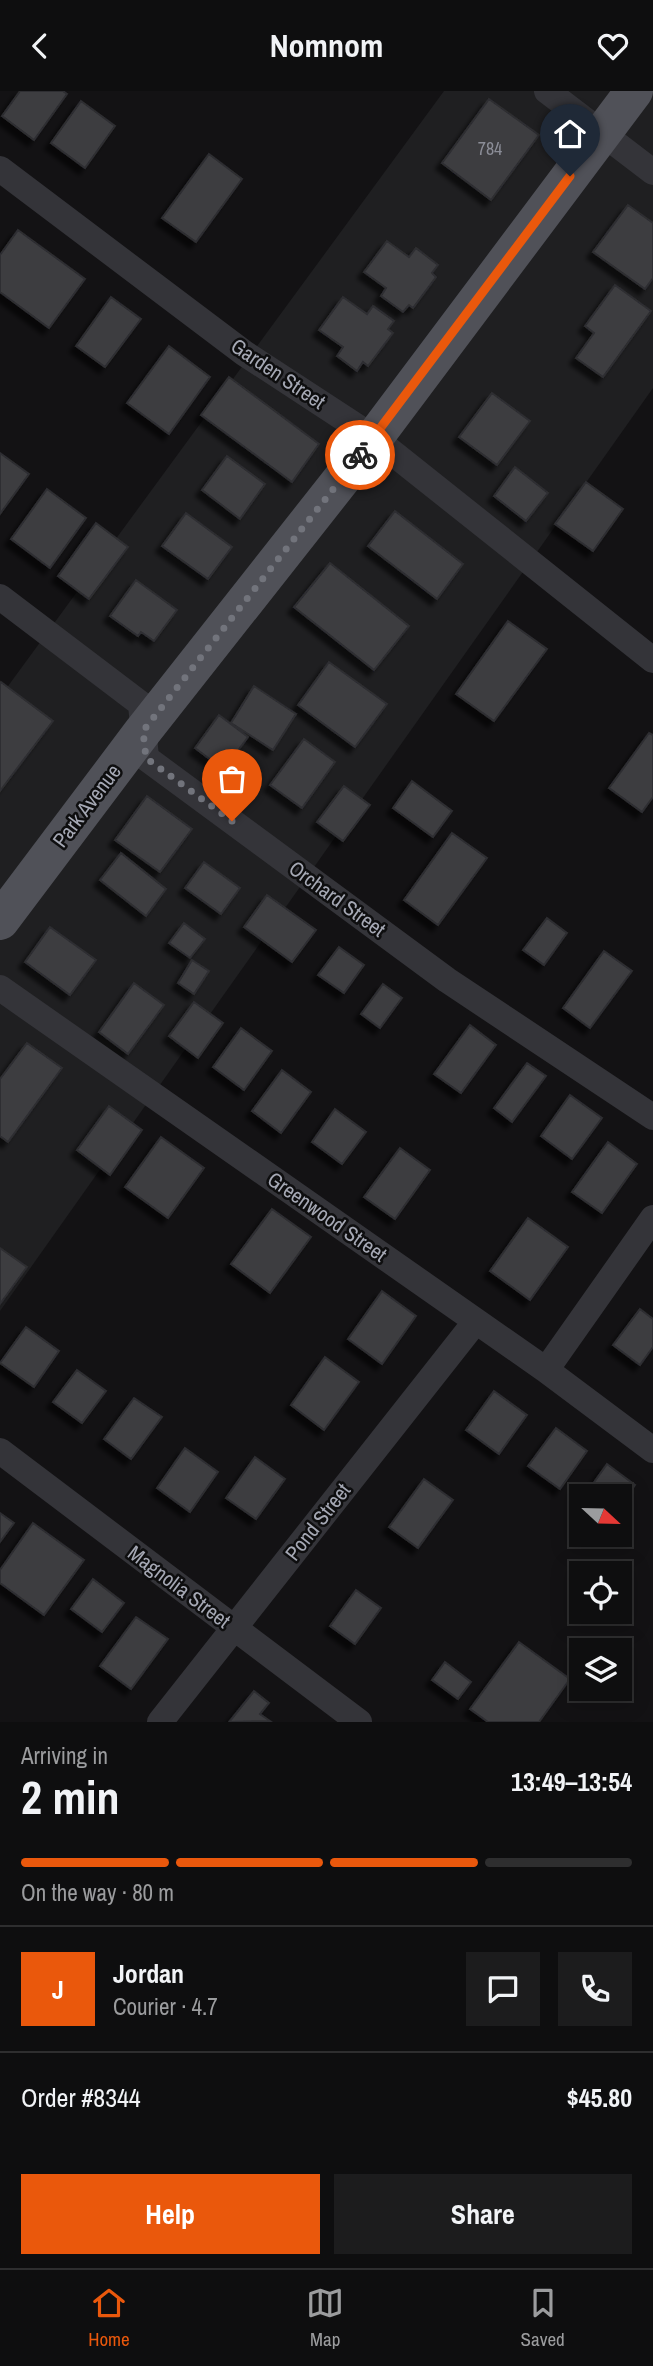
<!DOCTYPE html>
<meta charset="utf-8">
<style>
:root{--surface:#0e0e0f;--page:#1c1c1d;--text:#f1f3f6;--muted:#9b9c9e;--line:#2e2e2f;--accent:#ea580c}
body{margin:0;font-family:"Archivo Narrow",sans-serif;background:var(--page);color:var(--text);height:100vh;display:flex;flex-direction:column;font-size:26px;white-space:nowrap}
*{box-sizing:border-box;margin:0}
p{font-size:23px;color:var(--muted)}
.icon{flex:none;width:38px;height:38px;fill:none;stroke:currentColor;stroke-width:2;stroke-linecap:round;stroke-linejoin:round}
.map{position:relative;height:1631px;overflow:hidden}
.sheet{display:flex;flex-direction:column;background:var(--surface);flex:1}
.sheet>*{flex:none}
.needle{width:46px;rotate:112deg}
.fabs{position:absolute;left:569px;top:1393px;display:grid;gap:14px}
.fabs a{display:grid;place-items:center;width:63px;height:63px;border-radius:0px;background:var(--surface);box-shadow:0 4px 18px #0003,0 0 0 2px var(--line);font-size:35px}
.pin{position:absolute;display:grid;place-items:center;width:60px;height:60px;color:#fff;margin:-72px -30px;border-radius:50% 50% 50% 0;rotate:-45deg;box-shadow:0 0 7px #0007}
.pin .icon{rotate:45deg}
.courier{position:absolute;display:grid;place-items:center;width:70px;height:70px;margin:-35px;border:5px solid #ea580c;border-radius:50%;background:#fff;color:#222;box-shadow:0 2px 9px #0007}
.summary em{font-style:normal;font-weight:800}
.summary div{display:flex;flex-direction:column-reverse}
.summary{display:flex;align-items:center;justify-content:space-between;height:119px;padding:0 21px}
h1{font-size:46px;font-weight:800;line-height:52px}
.bar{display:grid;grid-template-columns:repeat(4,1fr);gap:10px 7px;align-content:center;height:84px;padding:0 21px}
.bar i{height:9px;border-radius:5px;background:var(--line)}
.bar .selected{background:var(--accent)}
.bar p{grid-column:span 4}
.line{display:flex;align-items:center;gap:18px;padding:0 21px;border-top:2px solid var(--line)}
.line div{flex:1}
.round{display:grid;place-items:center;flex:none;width:74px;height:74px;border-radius:0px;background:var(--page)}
.cta{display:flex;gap:14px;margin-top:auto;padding:14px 21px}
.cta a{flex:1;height:80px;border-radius:0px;background:var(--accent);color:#fff;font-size:28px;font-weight:800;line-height:80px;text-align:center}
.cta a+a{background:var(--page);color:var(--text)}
header{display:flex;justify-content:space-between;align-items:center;height:91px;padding:0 21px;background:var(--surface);font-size:32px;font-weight:800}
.dock{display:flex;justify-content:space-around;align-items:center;height:98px;border-top:2px solid var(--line);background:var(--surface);font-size:19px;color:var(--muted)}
.dock a{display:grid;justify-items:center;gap:4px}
.dock .selected{color:var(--accent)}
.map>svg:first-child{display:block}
.built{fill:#1f1f21}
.building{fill:#3d3d41;stroke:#2d2d30;stroke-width:2;filter:url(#shadow)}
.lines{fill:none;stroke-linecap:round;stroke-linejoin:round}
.street{stroke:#343439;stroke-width:26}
.primary{stroke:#505158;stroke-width:38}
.done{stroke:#72747c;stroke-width:7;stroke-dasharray:0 12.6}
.route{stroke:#ea580c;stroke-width:9}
.labels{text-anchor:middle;stroke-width:5;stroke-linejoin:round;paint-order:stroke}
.number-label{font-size:18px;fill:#8b8d97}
.street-label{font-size:21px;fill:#a5a8b4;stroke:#0e0e0f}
</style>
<header><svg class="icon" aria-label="back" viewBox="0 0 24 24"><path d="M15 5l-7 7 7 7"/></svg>Nomnom<svg class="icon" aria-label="heart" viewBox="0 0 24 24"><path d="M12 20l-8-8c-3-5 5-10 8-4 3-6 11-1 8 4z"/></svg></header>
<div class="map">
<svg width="653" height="1631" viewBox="0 0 653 1631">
<defs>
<filter id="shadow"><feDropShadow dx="-6" dy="6" stdDeviation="2" flood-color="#0009"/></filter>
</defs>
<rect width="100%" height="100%" fill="#131214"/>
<path class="built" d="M 444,0 L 653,0 L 653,297 L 0,1220 L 0,606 Z"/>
<path class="building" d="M 20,0 L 63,0 L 67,3 L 34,49 L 2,25 Z
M 489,8 L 539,44 L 491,109 L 442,72 Z
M 81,10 L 115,35 L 85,77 L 51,52 Z
M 209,63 L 242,88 L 196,151 L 162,127 Z
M 628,114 L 653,132 L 653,187 L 645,198 L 593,161 Z
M 18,139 L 85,188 L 49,237 L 0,201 L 0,164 Z
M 387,150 L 409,166 L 416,157 L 438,174 L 432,182 L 436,186 L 413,217 L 409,214 L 403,221 L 381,205 L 386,197 L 364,181 Z
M 615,194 L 651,220 L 603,286 L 576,267 L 594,242 L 585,235 Z
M 111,206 L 141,228 L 105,276 L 76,255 Z
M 343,206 L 367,223 L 373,215 L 394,230 L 388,238 L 393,242 L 368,275 L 363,271 L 357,280 L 337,265 L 343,256 L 319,239 Z
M 169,255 L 210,286 L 169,343 L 127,312 Z
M 229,286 L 319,353 L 292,391 L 201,324 Z
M 492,302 L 530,330 L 497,374 L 459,346 Z
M 0,362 L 29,383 L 0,423 Z
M 227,365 L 265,393 L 240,428 L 202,399 Z
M 515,376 L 548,402 L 526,430 L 494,405 Z
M 586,391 L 623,418 L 593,460 L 555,433 Z
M 47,398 L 86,427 L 50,477 L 11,448 Z
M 395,420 L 463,473 L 437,508 L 368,455 Z
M 186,422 L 232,456 L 208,488 L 162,455 Z
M 96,432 L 128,456 L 89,508 L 58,485 Z
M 330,472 L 409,535 L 374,579 L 294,516 Z
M 136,489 L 177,519 L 154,550 L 141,541 L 138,545 L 110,525 Z
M 508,530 L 547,558 L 494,630 L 456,603 Z
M 329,571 L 387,613 L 355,656 L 298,614 Z
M 1,591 L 53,630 L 0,700 L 0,593 Z
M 254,595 L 296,623 L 273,659 L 231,632 Z
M 219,624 L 248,646 L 224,679 L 195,657 Z
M 649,642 L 653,644 L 653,706 L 642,721 L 609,697 Z
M 304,648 L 335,671 L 302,717 L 270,694 Z
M 412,690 L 452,720 L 433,746 L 393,717 Z
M 344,695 L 370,714 L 343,750 L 317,731 Z
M 147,705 L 192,738 L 160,781 L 115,749 Z
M 452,742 L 487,767 L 438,834 L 404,809 Z
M 121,762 L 166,798 L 146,825 L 100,789 Z
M 204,771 L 240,797 L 221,823 L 185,797 Z
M 267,804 L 316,839 L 292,871 L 244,836 Z
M 547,827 L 567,842 L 544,874 L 523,859 Z
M 184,832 L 205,848 L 190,867 L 169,852 Z
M 50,836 L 96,869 L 70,904 L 25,871 Z
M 339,856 L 364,874 L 344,902 L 318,884 Z
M 604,860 L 632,880 L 590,937 L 563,917 Z
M 192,869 L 209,880 L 194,903 L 178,892 Z
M 134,892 L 164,914 L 128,963 L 99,941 Z
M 383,893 L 402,907 L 380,937 L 361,923 Z
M 194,911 L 223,932 L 198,967 L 169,945 Z
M 470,934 L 496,954 L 461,1002 L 434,983 Z
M 241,937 L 272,960 L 244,999 L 213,976 Z
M 27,952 L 62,977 L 8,1051 L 0,1045 L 0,988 Z
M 527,972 L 546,985 L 512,1031 L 494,1017 Z
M 282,979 L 311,1001 L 281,1042 L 252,1020 Z
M 570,1004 L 602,1027 L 572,1068 L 541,1045 Z
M 109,1015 L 142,1039 L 110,1084 L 77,1059 Z
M 335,1018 L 366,1041 L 342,1073 L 312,1051 Z
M 161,1046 L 204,1077 L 168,1127 L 125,1096 Z
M 608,1051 L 637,1073 L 602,1122 L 572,1101 Z
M 400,1057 L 430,1079 L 395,1128 L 364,1106 Z
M 272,1118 L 311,1146 L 270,1202 L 231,1173 Z
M 528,1127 L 568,1156 L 530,1209 L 490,1180 Z
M 0,1157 L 27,1176 L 0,1213 Z
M 382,1200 L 416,1225 L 382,1273 L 348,1248 Z
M 640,1218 L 653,1228 L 653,1256 L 640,1274 L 613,1254 Z
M 26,1236 L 59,1260 L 34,1296 L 0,1272 Z
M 325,1266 L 359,1291 L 324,1339 L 291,1314 Z
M 77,1279 L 106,1300 L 82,1332 L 53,1311 Z
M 494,1300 L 527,1324 L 499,1363 L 466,1339 Z
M 134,1307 L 162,1326 L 131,1368 L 104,1348 Z
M 556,1337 L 587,1360 L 560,1398 L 528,1375 Z
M 185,1357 L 218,1381 L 190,1421 L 157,1397 Z
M 255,1366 L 285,1388 L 256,1428 L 226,1407 Z
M 607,1373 L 635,1394 L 620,1416 L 620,1405 L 585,1404 Z
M 424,1388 L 453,1409 L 418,1457 L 389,1436 Z
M 0,1422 L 14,1432 L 0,1451 Z
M 33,1432 L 84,1469 L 44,1524 L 0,1492 L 0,1479 Z
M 93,1488 L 124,1512 L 102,1541 L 71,1518 Z
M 356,1499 L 381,1517 L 355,1553 L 330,1535 Z
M 136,1526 L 168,1548 L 131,1598 L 100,1575 Z
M 519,1551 L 570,1588 L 539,1631 L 488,1631 L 470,1618 Z
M 445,1571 L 471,1591 L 458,1608 L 432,1589 Z
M 254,1600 L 269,1612 L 260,1623 L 270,1630 L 229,1631 Z"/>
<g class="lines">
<path class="street" d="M 547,0 L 653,81
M 0,78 L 244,262 L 374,347 L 653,569
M 0,506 L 141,613 L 146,667 L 447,889 L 653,1026
M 0,897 L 546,1279 L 653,1359
M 546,1279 L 653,1127
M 0,1360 L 359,1631
M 160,1631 L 476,1230"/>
<path class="primary" d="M 0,830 L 143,640 L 374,347 L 634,0"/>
</g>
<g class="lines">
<path class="done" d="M 232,730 L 146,667 L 143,640 L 360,364"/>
<path class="route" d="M 360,364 L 570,85"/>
</g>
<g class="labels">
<g class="number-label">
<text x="490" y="64">784</text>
</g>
<g class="street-label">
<text transform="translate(278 283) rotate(34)" y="7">Garden Street</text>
<text transform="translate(87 715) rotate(-53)" y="7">Park Avenue</text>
<text transform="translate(337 808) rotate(36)" y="7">Orchard Street</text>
<text transform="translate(327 1126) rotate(35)" y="7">Greenwood Street</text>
<text transform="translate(318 1431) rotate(-52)" y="7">Pond Street</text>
<text transform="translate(179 1496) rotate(37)" y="7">Magnolia Street</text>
</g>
</g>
</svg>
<div class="fabs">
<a><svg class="needle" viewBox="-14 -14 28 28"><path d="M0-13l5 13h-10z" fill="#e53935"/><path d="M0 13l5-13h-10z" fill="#9b9c9e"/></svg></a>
<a><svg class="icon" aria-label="locate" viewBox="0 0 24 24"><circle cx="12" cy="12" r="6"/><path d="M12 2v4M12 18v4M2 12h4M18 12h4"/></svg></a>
<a><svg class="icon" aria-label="layers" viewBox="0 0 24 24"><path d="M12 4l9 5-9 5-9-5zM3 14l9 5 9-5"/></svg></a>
</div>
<div class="pin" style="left:232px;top:730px;background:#ea580c"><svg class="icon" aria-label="bag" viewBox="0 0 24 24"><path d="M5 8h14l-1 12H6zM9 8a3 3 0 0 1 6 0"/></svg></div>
<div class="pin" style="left:570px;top:85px;background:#1f2937"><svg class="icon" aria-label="home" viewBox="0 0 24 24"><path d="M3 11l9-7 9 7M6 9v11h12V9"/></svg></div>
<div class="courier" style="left:360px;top:364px"><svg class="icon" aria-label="bike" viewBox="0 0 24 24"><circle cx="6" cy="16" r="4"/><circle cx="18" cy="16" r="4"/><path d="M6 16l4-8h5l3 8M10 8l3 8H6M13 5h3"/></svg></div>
</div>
<section class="sheet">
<div class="summary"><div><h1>2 min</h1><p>Arriving in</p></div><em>13:49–13:54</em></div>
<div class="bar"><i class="selected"></i><i class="selected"></i><i class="selected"></i><i></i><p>On the way · 80 m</p></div>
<div class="line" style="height:126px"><b class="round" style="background:var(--accent);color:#fff">J</b><div><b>Jordan</b><p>Courier · 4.7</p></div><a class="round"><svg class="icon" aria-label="chat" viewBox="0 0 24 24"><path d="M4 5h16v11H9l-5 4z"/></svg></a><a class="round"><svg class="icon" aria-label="phone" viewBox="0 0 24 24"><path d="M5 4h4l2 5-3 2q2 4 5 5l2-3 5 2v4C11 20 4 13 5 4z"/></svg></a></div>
<div class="line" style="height:91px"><div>Order #8344</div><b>$45.80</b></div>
<div class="cta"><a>Help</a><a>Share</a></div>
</section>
<nav class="dock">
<a class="selected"><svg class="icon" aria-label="home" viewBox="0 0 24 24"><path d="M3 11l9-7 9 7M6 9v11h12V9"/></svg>Home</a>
<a><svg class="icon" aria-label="map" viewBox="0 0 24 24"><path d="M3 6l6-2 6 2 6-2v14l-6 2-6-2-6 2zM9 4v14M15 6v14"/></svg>Map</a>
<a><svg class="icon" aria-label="saved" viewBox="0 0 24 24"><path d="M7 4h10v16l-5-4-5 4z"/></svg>Saved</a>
</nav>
